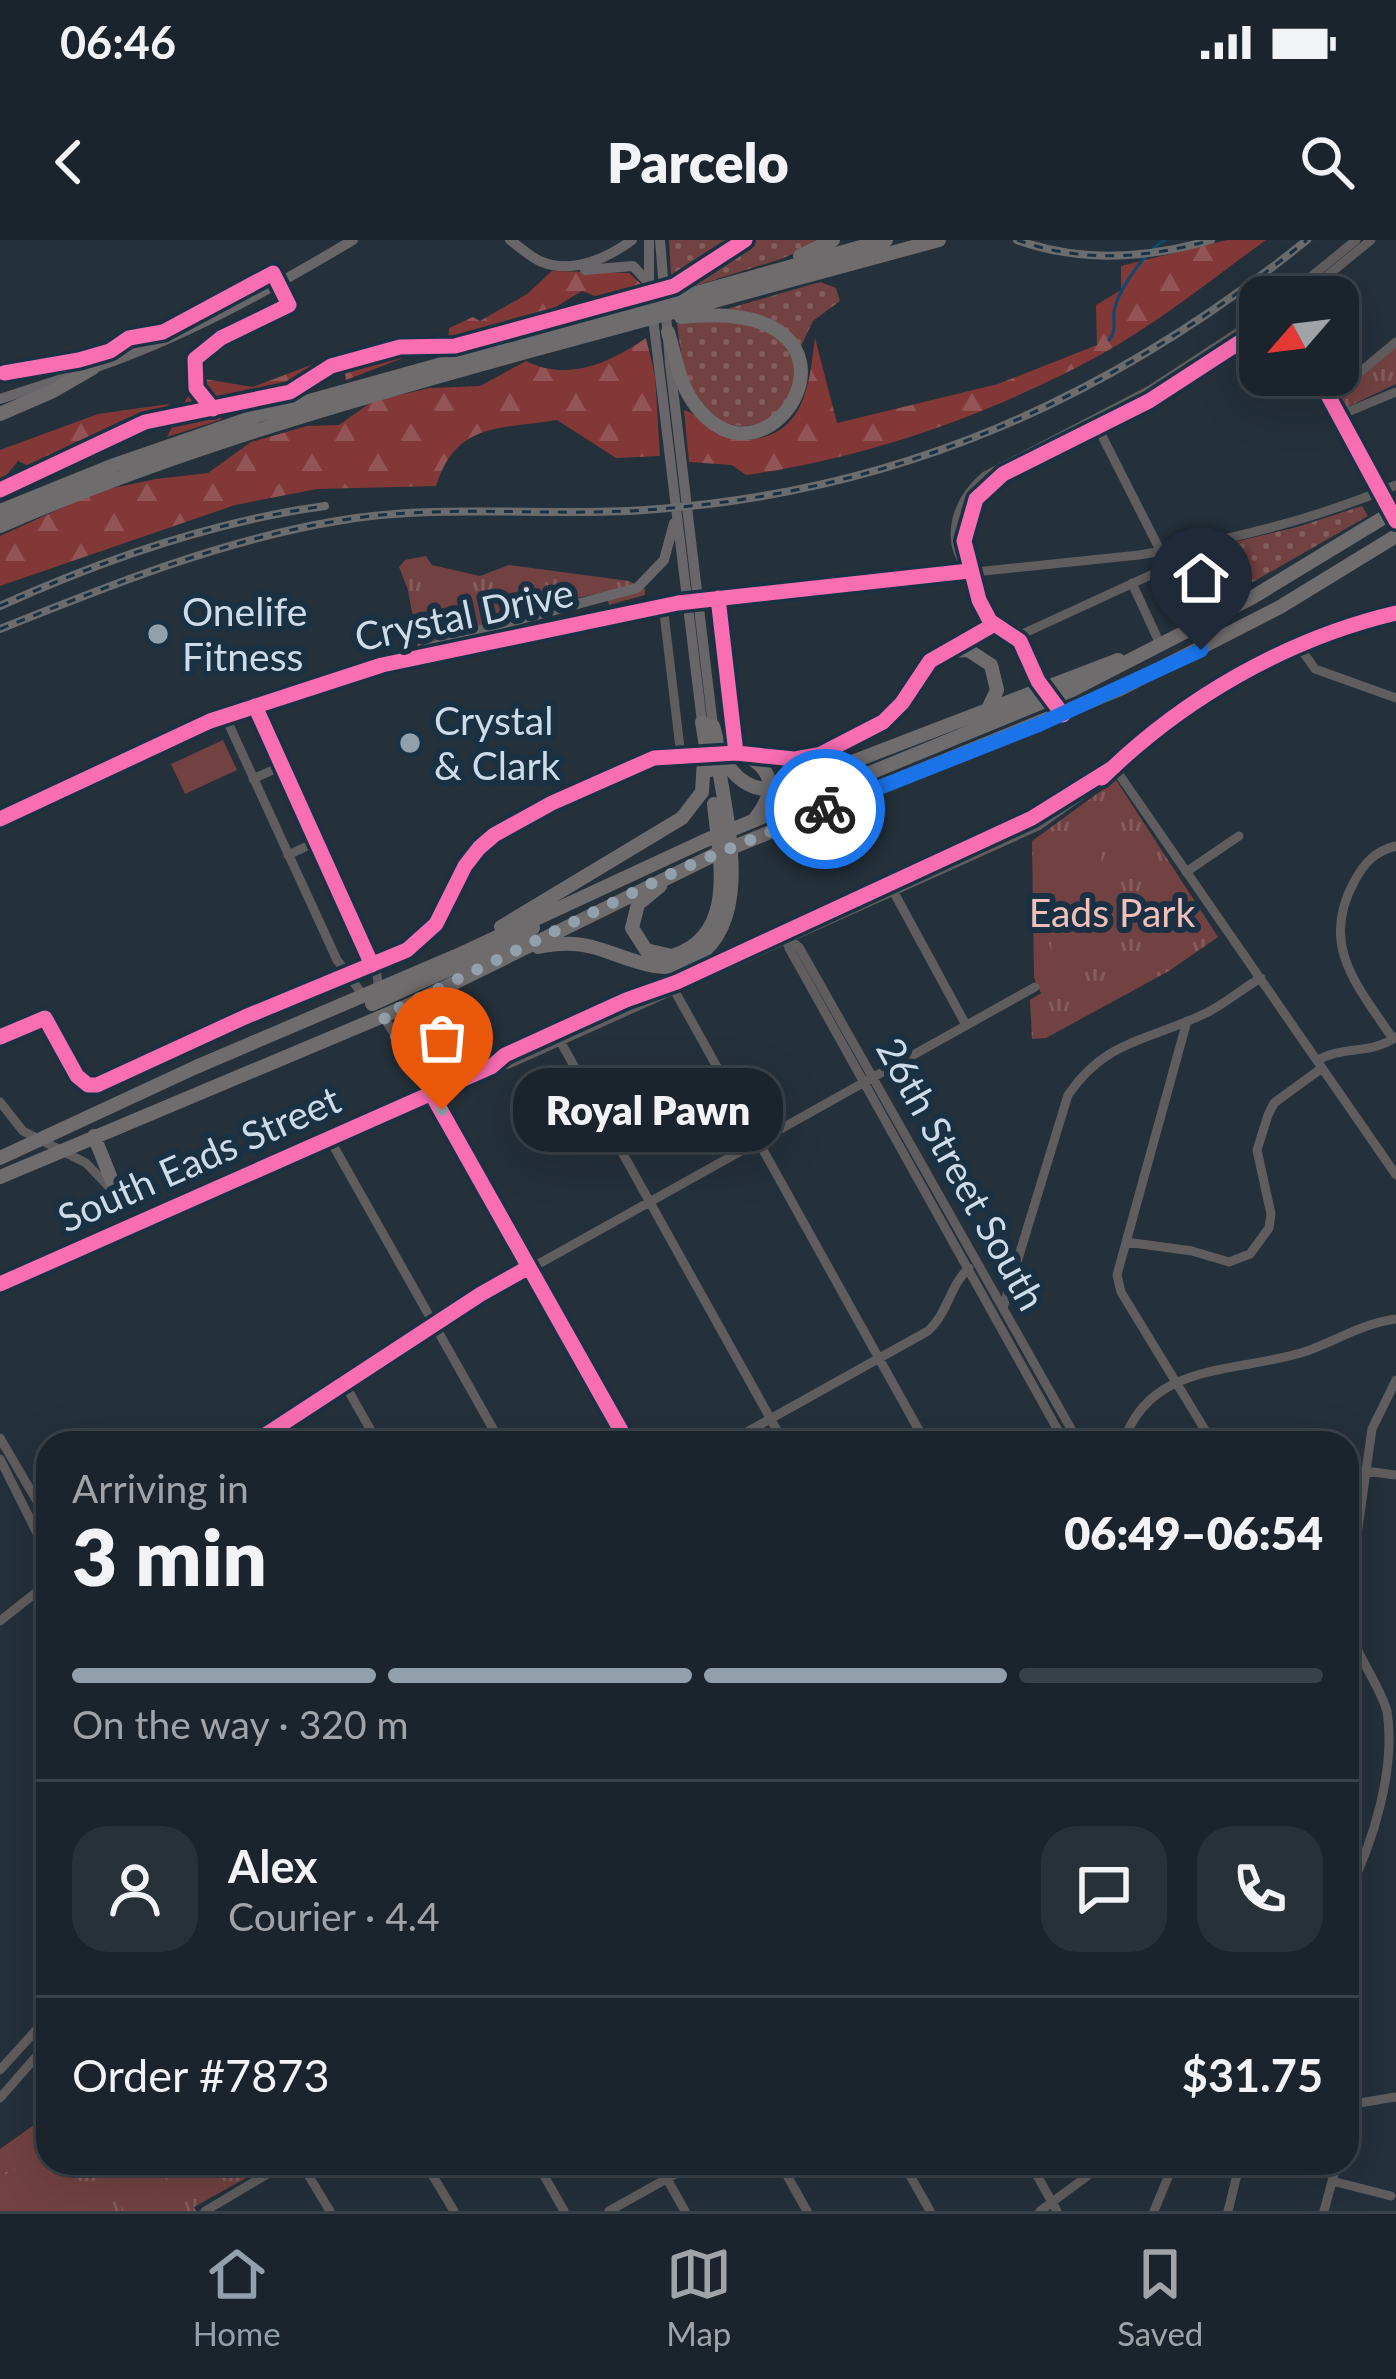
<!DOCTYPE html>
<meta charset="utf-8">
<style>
:root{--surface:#1b242c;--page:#283038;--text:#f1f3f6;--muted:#a0a4a9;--line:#394148;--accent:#92a0ac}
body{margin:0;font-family:Lato,sans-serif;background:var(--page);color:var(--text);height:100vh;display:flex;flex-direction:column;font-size:45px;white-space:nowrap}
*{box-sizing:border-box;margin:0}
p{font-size:39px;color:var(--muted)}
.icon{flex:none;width:66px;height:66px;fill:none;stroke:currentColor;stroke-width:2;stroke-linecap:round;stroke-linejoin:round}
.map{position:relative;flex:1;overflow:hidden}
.drawer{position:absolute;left:36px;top:1191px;width:1323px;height:744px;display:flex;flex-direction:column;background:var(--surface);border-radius:36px;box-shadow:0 12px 48px #0002,0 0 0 3px var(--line)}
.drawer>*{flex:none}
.needle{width:78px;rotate:242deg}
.fabs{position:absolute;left:1239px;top:36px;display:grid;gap:24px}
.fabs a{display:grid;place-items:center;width:120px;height:120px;border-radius:24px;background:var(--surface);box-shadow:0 12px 48px #0002,0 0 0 3px var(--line);font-size:60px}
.pin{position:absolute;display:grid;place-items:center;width:102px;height:102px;color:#fff;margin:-123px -51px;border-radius:50% 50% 50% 0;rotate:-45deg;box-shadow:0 0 12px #0007}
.pin .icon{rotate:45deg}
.courier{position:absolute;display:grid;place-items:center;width:120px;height:120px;margin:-60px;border:9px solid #1a73e8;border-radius:50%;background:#fff;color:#222;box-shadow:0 3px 15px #0007}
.bubble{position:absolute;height:84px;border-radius:36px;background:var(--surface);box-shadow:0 12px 48px #0002,0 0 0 3px var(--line);font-size:39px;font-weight:800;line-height:84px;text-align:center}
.head em{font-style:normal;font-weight:800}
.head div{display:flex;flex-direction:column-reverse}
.head{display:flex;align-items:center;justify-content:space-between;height:204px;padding:0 36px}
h1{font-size:78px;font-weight:800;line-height:90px}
.bar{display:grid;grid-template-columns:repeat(4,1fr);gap:18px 12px;align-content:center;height:144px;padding:0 36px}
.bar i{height:15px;border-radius:9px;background:var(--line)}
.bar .active{background:var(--accent)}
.bar p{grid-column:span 4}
.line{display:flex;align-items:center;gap:30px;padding:0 36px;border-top:3px solid var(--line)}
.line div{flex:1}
.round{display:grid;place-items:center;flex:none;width:126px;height:126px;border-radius:36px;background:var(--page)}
.status{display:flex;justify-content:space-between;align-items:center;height:84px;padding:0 60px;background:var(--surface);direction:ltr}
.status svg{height:33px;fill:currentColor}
header{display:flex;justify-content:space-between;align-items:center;height:156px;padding:0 36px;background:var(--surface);font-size:54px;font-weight:800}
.tab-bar{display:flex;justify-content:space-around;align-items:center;height:168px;border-top:3px solid var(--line);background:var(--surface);font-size:33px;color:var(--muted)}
.tab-bar a{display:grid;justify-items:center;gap:6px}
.tab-bar .active{color:var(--accent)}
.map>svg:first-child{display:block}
.grass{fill:url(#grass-dots)}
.forest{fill:url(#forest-firs)}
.park{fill:url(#park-tufts)}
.pitch{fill:#714241}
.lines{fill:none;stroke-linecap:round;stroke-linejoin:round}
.stream{stroke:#0b4872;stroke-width:3}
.minor{stroke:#605d5f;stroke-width:9}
.major{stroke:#686668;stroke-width:10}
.highway{stroke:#6f6c6e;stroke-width:14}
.rail-casing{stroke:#6a6c6e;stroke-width:8}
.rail{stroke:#1a3144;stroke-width:3;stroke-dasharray:9;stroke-linecap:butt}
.cycleway-casing{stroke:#1a3144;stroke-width:22}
.cycleway{stroke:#f96db3;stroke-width:15}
.done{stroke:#92a0ac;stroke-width:12;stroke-dasharray:0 21.6}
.route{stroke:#1a73e8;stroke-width:15}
.poi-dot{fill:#92a0ac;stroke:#1a3144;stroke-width:4.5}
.labels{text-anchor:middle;stroke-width:12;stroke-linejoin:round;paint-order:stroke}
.poi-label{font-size:39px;fill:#cedce9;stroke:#1a3144;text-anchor:start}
.street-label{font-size:39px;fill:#cedce9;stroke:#1a3144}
.park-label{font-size:39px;fill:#f3bfbb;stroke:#1a3144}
</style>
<div class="status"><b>06:46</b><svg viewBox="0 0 49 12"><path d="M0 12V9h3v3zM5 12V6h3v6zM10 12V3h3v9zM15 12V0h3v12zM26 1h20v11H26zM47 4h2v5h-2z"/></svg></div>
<header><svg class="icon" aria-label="back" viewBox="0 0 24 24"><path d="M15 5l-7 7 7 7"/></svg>Parcelo<svg class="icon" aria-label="search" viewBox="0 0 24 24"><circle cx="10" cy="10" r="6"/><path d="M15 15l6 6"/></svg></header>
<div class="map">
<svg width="1396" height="1971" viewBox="0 0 1396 1971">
<defs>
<pattern id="grass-dots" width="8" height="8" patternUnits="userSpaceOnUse" patternTransform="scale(3)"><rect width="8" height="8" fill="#714241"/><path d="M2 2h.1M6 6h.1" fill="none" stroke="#845d5c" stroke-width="1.8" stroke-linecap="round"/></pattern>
<pattern id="forest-firs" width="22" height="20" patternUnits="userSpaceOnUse" patternTransform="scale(3)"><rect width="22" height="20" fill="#823837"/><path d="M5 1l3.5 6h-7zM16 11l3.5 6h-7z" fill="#925454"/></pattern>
<pattern id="park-tufts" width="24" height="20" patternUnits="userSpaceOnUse" patternTransform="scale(3)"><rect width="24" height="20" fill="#714241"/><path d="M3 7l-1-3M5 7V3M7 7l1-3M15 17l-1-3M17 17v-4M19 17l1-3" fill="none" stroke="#845d5c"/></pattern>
</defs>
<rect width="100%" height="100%" fill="#24303a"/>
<path class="grass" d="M 669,0 L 825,0 L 781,19 L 672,53 Z
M 820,42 L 836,48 L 840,61 L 813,81 L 799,110 C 780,81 755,74 723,70 Z
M 713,79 C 731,82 753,83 769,90 C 777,93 783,103 788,110 C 830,161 731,230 691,148 C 682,129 680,105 677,84 Z
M 1362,266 L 1368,276 L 1232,354 L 1209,308 L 1297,287 Z"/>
<path class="forest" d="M 1227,0 L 1266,0 C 1212,39 1158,83 1100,115 C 992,174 868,218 746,235 L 732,225 L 689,222 L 684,170 C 702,176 712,194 732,199 C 741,201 751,200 760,198 C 807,188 810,137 815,98 L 837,183 L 998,144 L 1097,105 L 1096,65 L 1121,50 L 1121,26 Z
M 552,31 L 629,33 L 641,44 L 636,51 L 608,61 L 582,51 L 511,94 L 450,110 L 408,116 L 346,140 L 342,114 L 412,98 L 448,101 L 449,88 L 473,77 L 480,81 L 527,54 Z
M 646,98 L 655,136 L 660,216 L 616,218 L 557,180 C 499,190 457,181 436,246 L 317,249 L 235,265 L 0,346 L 0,296 L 99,251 L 156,239 L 208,233 L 251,202 L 307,186 L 339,185 L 373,161 L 430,148 L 480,146 L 526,121 C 568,142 610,123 646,98 Z
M 319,122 L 314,150 L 243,173 L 238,161 L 220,180 L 167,197 L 192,148 L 204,139 L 253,147 Z
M 169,164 L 162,175 L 117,186 L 117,207 L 84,220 L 70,212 L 35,229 L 18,221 L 0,243 L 0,210 L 98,174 Z"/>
<path class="park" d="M 1396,106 L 1396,144 L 1343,169 L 1336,155 Z
M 426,316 L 432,325 L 480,336 L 509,325 L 629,341 L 645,349 L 645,355 L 609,365 L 605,352 C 540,365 480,384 418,406 L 408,350 L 399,327 L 405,320 Z
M 1116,540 L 1218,697 L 1169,731 L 1046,798 L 1032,799 L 1030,760 L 1041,753 L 1034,738 L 1032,601 Z
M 48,1875 L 48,1923 L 273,1923 L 194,1967 L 196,1971 L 0,1971 L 0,1909 Z"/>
<path class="pitch" d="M 223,500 L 237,530 L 185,554 L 171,524 Z
M 1101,608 L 1106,720 L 1052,723 L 1047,611 Z
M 45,1914 L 75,1971 L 0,1971 L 0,1937 Z
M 98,1923 L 157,1923 L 172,1951 L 134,1971 L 124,1971 Z"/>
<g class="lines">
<path class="stream" d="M 1109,100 C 1117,89 1113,85 1114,72 C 1117,51 1146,10 1165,0"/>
<path class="minor" d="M 1286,57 L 1356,0
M 1301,57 L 1371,0
M 1317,135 L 1396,281
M 1329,158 L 1396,102
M 1338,176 L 1396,152
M 1098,188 L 1161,312
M 966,327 C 944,296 958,259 985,236 L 1150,150 L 1260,78
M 1132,343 L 1161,406
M 718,358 L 736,513
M 663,365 L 681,516
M 1016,397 L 1166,328 L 1170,321 L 1166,311
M 1298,405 L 1315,429 L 1396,458
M 255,466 L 377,735 L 379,753
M 1063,475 L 1038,441 L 1020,401 L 990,381 L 979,360 L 964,301 L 976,259 L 1003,234 L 1149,161 L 1260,89
M 225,476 L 337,720 L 363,755
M 1114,527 L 1396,935
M 1110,530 C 1190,455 1289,398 1396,373
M 253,539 L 282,526
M 0,579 L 210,481 L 400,420 L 430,417 L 678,363 L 1139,315 C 1228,301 1314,280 1396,245
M 288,615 L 316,602
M 1186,632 L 1239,596
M 891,647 L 966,785
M 786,696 L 789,708 L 1065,1203
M 787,698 L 799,707 L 1079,1203
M 672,746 L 926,1203
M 383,776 L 442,870 L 628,1203
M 1187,781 L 1117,1035 L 1121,1052 L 1213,1203
M 0,797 L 45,778 L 77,836 L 88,845 L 97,845 L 245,777 L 407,710 L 436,684 L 465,626 L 479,608 L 494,595 L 552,563 L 654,518 L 736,513 L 794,519 L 821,514 L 883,482 L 902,463 L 930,421 L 993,385
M 559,799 L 784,1203
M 1393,799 C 1358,746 1319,706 1354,642 C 1364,623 1375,611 1396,606
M 1317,821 C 1342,805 1371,815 1396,797
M 496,826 L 509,824 L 1038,586 L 1094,546
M 0,862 L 23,891 L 86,923 L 110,948
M 329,898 L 501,1203
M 1126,1002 L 1192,1011 L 1229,1022 L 1250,1014 L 1269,988 L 1271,974 L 1257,910 L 1268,875 L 1274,863 L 1322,828
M 0,1044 L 491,827 L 505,815 L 626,760 L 677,742 L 1032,578 L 1114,527
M 1003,1068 L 1068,855 C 1106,799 1148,801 1204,774 C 1224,765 1241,749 1261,738
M 344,1143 L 378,1203
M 0,1198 L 48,1280
M 253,1203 L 520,1030 L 542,1022 L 1035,747
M 727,1203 L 928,1091 C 948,1073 950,1045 969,1028
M 1123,1203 C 1151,1119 1239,1134 1307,1111 C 1337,1100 1364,1083 1396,1079
M 0,1219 L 48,1315
M 1365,1231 L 1396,1235
M 1347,1365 L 1372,1189 L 1396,1140
M 1347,1375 C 1351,1411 1377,1438 1387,1471 C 1396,1530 1373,1603 1347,1655
M 0,1381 L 48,1343
M 0,1830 L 48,1777
M 0,1858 L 48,1803
M 1347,1865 L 1396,1857
M 1347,1890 L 1353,1866
M 301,1923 L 330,1971
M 425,1923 L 454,1971
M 537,1923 L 564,1971
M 658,1923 L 685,1971
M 780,1923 L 807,1971
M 903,1923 L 930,1971
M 1030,1923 L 1057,1971
M 1332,1941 L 1391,1956
M 205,1971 L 286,1923
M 609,1971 L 695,1923
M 1040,1971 L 1105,1923
M 1154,1971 L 1174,1923
M 1228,1971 L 1240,1923
M 1324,1971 L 1337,1923"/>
<path class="major" d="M 510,0 C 520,7 531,18 542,22 C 573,34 608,18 632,0
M 649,0 L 649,45 L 702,482
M 660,0 L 670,124 L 713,486
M 585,30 L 633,26 L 648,42
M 88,130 C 184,98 267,51 353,0
M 0,159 L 71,136
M 400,420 L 462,395 L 637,348 L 664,320 L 674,283"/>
<path class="highway" d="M 800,16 L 833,0
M 668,92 C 675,115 679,142 693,162 C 769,272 898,55 681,77
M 0,174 L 53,151 L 93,128
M 0,271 L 114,225 L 259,175 L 886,0
M 0,286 C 170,212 348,161 526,112 C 664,75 802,38 939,0
M 945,411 L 968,410 L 991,425 L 997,450 L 987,471
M 702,482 L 710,530
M 713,486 C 722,522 736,552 779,550 L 1118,420
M 742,513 C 777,531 776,552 754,580
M 660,646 L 638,664 L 632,688 L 646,710 L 672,716 C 739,696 719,617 714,564
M 501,687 L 682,578 L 702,552 L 704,520
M 538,707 C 593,696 606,716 654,726 C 670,729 685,725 698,716 C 755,676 724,572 717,515
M 372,764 L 517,699 L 533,688
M 94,896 L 120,961
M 0,918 L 196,827 L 456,716 L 704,601 L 1072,450 L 1253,357 L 1396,270
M 0,937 L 407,766 L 714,615 L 1120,449 L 1280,367 L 1396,296"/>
<defs>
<path id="rail" d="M 1017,0 C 1081,23 1146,19 1211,0
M 0,366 C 102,320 215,281 325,266
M 0,389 C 108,346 222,300 337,281 C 438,263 543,277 645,270 C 899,253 1111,158 1307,0"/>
</defs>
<use href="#rail" class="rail-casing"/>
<use href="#rail" class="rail"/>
<defs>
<path id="cycleway" d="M 4,133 L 79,120 L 110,111 L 129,98 L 163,92 L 273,33 L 289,65 L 221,98 L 195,119 L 196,148 L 213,169
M 1317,135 L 1396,281
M 0,250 L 145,182 L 290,152 L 331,126 L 400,107 L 455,106 L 674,46 L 745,0
M 718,358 L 736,513
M 255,466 L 372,725
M 1063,475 L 1038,441 L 1020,401 L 990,381 L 979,360 L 964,301 L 976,259 L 1003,234 L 1149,161 L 1260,89
M 1102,538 C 1182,459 1286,399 1396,373
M 0,579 L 210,481 L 382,425 L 678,363 L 969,331
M 0,797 L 45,778 L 77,836 L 88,845 L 97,845 L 245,777 L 407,710 L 436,684 L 465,626 L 479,608 L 494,595 L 552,563 L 654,518 L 736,513 L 794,519 L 821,514 L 883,482 L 902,463 L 930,421 L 993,385
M 431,853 L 628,1203
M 0,1044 L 491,827 L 505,815 L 626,760 L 677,742 L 1032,578 L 1114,527
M 253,1203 L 481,1054 L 529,1027"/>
</defs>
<use href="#cycleway" class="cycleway-casing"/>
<use href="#cycleway" class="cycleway"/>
</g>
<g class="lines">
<path class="done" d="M 442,870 L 383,776 L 683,628 L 825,569"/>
<path class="route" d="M 825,569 L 1040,484 L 1201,410"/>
</g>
<g class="poi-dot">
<circle cx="158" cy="394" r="12"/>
<circle cx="410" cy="503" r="12"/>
</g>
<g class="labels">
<g class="poi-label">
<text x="182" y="386">Onelife<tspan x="182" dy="45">Fitness</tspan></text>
<text x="434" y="495">Crystal<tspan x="434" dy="45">&amp; Clark</tspan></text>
</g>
<g class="street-label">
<text transform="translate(464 375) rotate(-12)" y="14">Crystal Drive</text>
<text transform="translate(199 919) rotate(-24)" y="14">South Eads Street</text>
<text transform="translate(961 934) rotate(61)" y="14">26th Street South</text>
</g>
<g class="park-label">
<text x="1112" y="687">Eads Park</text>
</g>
</g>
</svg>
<div class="fabs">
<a><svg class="needle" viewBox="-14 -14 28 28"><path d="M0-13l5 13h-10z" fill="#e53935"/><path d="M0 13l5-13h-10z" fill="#a0a4a9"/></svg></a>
</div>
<div class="pin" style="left:442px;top:870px;background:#ea580c"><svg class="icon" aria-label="bag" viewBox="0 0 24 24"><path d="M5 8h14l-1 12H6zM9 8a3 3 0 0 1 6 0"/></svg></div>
<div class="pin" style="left:1201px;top:410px;background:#1f2937"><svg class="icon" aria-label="home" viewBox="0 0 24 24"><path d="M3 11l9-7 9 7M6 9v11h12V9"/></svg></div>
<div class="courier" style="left:825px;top:569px"><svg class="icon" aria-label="bike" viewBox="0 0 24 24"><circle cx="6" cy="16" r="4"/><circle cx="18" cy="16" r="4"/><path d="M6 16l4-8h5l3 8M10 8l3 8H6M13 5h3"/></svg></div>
<div class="bubble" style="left:513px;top:828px;width:270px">Royal Pawn</div>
<section class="drawer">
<div class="head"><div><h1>3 min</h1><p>Arriving in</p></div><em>06:49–06:54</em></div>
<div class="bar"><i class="active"></i><i class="active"></i><i class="active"></i><i></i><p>On the way · 320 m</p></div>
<div class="line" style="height:216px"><a class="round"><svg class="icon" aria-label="person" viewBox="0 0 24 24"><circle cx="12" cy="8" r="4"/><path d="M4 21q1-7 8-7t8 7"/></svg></a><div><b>Alex</b><p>Courier · 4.4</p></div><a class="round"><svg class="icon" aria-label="chat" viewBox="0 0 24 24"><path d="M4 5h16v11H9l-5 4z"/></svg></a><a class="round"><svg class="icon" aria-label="phone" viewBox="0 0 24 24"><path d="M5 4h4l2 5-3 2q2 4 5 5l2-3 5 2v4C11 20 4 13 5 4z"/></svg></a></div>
<div class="line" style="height:156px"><div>Order #7873</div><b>$31.75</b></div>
</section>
</div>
<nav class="tab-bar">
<a class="active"><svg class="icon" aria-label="home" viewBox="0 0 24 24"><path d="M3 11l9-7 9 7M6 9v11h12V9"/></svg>Home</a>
<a><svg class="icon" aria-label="map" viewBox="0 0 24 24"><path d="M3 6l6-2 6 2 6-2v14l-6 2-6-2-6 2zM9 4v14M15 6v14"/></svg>Map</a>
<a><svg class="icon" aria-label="saved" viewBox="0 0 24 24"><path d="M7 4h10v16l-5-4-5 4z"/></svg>Saved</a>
</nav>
